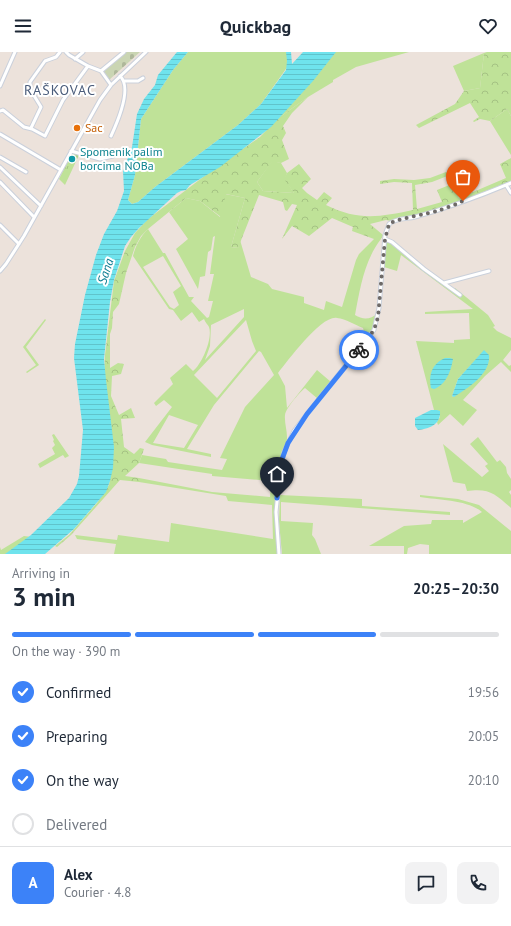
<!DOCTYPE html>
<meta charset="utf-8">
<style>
:root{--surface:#fff;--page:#f2f2f3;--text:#1f2937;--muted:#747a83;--line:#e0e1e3;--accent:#3c82f8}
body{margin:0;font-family:"PT Sans",sans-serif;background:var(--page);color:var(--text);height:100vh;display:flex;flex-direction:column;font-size:15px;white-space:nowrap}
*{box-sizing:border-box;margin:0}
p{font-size:13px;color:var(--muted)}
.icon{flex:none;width:22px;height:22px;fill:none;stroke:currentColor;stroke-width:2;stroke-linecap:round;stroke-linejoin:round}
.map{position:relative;height:502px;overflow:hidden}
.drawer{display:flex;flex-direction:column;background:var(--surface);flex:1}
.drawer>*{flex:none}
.pin{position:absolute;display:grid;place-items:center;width:34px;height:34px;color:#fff;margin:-41px -17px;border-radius:50% 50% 50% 0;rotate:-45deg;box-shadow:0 0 4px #0007}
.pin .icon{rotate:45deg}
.courier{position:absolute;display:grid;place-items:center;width:40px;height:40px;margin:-20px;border:3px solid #3c82f8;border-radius:50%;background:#fff;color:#222;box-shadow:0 1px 5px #0007}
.head em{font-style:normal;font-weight:800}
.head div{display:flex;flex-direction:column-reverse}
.head{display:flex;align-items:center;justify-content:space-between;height:68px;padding:0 12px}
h1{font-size:26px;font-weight:800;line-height:30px}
.bar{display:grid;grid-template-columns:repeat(4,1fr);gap:6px 4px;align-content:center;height:48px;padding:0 12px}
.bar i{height:5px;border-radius:3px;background:var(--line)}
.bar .current{background:var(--accent)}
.bar p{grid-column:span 4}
.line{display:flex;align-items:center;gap:10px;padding:0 12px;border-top:1px solid var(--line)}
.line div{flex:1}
.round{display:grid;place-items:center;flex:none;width:42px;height:42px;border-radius:8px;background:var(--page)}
ol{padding:0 12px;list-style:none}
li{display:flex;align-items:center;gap:12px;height:44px}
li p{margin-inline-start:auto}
li .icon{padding:4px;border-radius:50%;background:var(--accent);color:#fff;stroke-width:4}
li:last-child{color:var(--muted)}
li i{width:22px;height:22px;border:2px solid var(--line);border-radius:50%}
header{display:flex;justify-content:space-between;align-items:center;height:52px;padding:0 12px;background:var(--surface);font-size:18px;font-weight:800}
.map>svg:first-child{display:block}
.grass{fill:#bfe298;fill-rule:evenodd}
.forest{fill:url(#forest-crowns)}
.cemetery{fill:url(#cemetery-stones)}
.park{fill:url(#park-tufts)}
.water{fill:url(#water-rules)}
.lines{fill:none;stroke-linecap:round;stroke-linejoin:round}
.minor-casing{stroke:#cad0db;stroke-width:5}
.minor{stroke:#fff;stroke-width:3}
.done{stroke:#6e6a68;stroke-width:4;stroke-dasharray:0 7.2}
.route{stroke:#3c82f8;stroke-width:5}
.food-dot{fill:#e8710a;stroke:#fff;stroke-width:1.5}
.culture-dot{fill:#0f9aa8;stroke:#fff;stroke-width:1.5}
.labels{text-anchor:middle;stroke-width:4;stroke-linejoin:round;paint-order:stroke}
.food-label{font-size:12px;fill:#c56008;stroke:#fff;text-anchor:start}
.culture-label{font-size:12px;fill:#0d838f;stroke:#fff;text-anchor:start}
.water-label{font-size:13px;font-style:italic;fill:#0e7d92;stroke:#fff}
.quarter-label{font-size:14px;letter-spacing:1px;fill:#4a5c7a;stroke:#fff}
</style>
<header><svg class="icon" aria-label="menu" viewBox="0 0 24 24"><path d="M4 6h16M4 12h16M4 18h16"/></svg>Quickbag<svg class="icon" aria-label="heart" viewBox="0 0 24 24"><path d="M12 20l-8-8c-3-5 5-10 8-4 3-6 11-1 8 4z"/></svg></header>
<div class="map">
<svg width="511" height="502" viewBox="0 0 511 502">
<defs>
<pattern id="forest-crowns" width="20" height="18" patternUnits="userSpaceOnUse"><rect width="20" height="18" fill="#bfe298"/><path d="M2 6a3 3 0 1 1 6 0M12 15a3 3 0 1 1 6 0" fill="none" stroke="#a4c283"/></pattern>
<pattern id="cemetery-stones" width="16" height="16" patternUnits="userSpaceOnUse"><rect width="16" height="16" fill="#cad5b3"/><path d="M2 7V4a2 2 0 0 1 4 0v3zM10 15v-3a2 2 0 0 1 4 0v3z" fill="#aeb79a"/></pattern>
<pattern id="park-tufts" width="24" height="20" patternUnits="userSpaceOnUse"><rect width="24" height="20" fill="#bfe298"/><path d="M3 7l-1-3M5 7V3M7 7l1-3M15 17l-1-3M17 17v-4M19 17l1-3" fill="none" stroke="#a4c283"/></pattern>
<pattern id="water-rules" width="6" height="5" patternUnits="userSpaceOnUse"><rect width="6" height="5" fill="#6fe3ed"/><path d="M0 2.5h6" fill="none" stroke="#60c3cb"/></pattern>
</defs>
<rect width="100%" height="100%" fill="#ece2db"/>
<path class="grass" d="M 188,0 L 288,0 L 288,14 L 261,52 L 238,73 L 155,135 L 138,150 L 132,152 L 128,148 L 135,123 L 141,67 L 173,18 Z
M 335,0 L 409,0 L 356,15 L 333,28 L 333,30 L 308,45 L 277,67 Z
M 484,1 L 480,36 L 464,39 L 453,14 Z
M 507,57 L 511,64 L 511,103 L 490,69 Z
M 272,109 L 281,111 L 287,121 L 285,127 L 294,141 L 263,139 L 257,130 Z
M 225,142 L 245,146 L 231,195 L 238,196 L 240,188 L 251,225 L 268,232 L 272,237 L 304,245 L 304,251 L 324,258 L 326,249 L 342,255 L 356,208 L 359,202 L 374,187 L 381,187 C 364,209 360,237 355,263 C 363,268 370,268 378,261 L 375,274 L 366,287 L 363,276 C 355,273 346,267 337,266 C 321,263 288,309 278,321 L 285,334 L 287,356 L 317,318 L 331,330 L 318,347 L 305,336 C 299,341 286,356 285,363 C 284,374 290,384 285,395 L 276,451 L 278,502 L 114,502 L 116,492 L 77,487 L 75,483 L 117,488 L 118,483 L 169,490 L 171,471 L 273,487 L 272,453 L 228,449 L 226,444 L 139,430 L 139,426 L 212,440 L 270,445 L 271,429 L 212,424 L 212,422 L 139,411 L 142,403 L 166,407 L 168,410 L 222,418 L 227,407 L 220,406 L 245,355 L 274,323 L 261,300 L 259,299 L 214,353 L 187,397 L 211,402 L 211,405 L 152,393 L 145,390 L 172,355 L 164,348 L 156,354 L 154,351 L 173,332 L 170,326 L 186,312 L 193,319 C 202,312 213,286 209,275 C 208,273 205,270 204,267 L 199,270 L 192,260 L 181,269 L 173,258 L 169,257 L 133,204 C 136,193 140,185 148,177 L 163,201 L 165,201 L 189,245 L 194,245 L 191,249 L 207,266 L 209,265 L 213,249 L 208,249 L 214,222 L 210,222 L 215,184 L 213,185 L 211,198 L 208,200 L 205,224 L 200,225 L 198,237 L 176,197 L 188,187 L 169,160 L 186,146 L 200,149 L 220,165 ZM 163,204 L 181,234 L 173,240 L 179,253 L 174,257 L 170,255 L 143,215 ZM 244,257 L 244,265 L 205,308 L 210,294 L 211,273 ZM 246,268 L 252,289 L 256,299 L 217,346 L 194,323 ZM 169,363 L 198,373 L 184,396 L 153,391 Z
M 388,188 L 453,239 L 455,236 L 488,263 L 495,274 L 493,275 L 497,279 L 511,286 L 511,298 L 503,308 L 509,314 L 511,313 L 511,320 L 501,310 L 485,324 L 463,348 L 477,358 L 463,374 L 450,362 L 438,373 L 437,370 L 440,365 L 437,358 L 434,358 L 416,289 L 454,291 L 454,288 L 470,287 L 469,261 L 425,262 L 425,260 L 473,257 L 401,203 L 397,219 L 384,215 L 386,191 ZM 484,299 L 454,345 L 452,344 L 458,327 Z
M 45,267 L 46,268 L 26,295 L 39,313 L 27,321 L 26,320 L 36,313 L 23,295 Z
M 54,382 L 69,404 L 65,406 L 63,403 L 40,416 L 38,412 L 55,402 L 52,396 L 55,393 L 53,389 L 54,388 L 52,383 Z
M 478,385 L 497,410 L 500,408 L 506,415 L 507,421 L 511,427 L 511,438 L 509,440 L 511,443 L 511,456 C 495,442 490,436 467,439 L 465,432 L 453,430 L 443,392 L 482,425 L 489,419 L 485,414 L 488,412 L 470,392 Z
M 280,443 L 362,447 L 362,454 L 450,460 L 450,463 L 281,450 L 281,469 L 313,471 L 312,483 L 315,487 L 321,502 L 282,502 L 279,470 Z
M 420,443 L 458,447 L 479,453 L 511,479 L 511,502 L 429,502 L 429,493 L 420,492 L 408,496 L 407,502 L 404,502 L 404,494 L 369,494 L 404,474 L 431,472 L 432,468 L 463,468 L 463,471 L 482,460 C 468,448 439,448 420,445 Z
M 24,484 L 32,485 L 10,502 L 0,502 L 0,495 L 1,498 Z"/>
<path class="forest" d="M 487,0 L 511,0 L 511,64 L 507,57 L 490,69 L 480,67 L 474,70 L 473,69 L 479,65 L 470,51 L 419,76 L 416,73 L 455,52 L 464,39 L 480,36 L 484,1 Z
M 308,45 L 292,61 L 283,74 L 286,81 L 282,88 L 289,107 L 281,111 L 272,110 L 257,130 L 263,139 L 294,141 L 284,127 L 287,121 L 299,112 L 311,127 L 302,136 L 307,141 L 317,148 L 324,140 L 332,146 L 326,153 C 358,169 380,165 413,158 L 412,131 L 394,130 L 380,132 L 380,129 L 394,127 L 414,128 L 430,126 L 446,120 L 450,123 L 432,130 L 415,133 L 417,157 L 442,150 L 437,138 L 452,132 L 459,146 L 506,126 L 500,112 L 511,106 L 511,129 L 445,155 L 391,169 L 386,168 L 370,172 L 383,183 L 381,187 L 374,187 L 352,179 L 353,175 L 332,166 L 309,184 L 292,174 L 282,187 L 297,153 L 292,152 L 287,159 L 285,158 L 283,150 L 259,143 L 238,196 L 231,195 L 245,146 L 226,142 L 221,165 L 200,149 L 186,146 L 148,177 L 141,184 L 135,195 L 126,221 L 119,252 L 113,260 L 112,276 L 110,282 L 110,316 L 118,311 L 124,312 L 121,322 L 112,324 L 111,344 L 119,363 L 131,356 L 135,366 L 121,367 L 124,395 L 134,402 L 140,396 L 144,397 L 139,411 L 125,424 L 139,426 L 139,430 L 120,428 L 71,483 L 57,495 L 55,494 L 69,483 L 97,451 L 109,433 L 112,414 L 113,392 L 104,323 L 105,303 L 114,229 L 125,199 L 135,181 L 148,167 L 211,119 L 260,85 L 277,67 Z"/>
<path class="cemetery" d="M 124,0 L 140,0 L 109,28 L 103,18 Z"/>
<path class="park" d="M 72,101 L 79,103 L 65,133 L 59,127 Z"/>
<path class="water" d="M 177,0 L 188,0 L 173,18 L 141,67 L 135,123 L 128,148 L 132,152 L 138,150 L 155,135 L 238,73 L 261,52 L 286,18 L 287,9 L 286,0 L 291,0 L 292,12 L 303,0 L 336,0 L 313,29 L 271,75 L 220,115 L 190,133 L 186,138 L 181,139 L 177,141 L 139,176 L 131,185 L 125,194 L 114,228 L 110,250 L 104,307 L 106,328 L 114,395 L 113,416 L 110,429 L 106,440 L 74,477 L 45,502 L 5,502 L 31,483 L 69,446 L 77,432 L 79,424 L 83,378 L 74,306 L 75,292 L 85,243 L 96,203 L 104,182 L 117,159 L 124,139 L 123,119 L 132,95 L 137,62 L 144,47 L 155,33 L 158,23 Z
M 484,298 L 489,303 C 491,322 468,336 454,345 L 452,344 L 458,327 Z
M 445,306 L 450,306 L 453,307 C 451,319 446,333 434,337 L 431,336 C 428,322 433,311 445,306 Z
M 431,358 L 437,358 L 440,359 C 441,373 429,377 418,378 L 415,374 L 415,366 Z"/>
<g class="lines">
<defs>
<path id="minor" d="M 66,0 L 69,3 L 88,14 L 101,19 L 111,33
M 75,7 L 83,0
M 101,19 L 124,0
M 124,29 L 138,29 L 143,26
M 0,34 L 15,0
M 0,59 L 3,58 L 24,75 L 32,77 L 45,84 L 63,48 L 88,14
M 31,76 L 41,55 L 30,37 L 30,30 L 45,9 L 56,5 L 60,0
M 0,82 L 61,118
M 111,84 C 117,71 133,36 120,24
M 71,99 L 100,107 L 113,104
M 0,105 L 26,120
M 0,115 L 41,154
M 0,130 L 34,165
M 506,133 L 511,141
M 0,173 L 19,192
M 385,187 L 392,190 L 424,217 L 460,243
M 0,219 L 6,212 L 24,184 L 100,48 L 111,33 L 146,0
M 444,231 L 489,219
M 279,502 L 276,460 L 280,420 L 284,400 L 294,379 L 307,362 L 374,278 L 379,256 L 385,183 L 389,172 C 396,166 407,167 415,165 C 448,156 480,144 511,131"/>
</defs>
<use href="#minor" class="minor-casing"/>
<use href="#minor" class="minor"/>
</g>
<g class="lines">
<path class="done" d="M 359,298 L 374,278 L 378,265 L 385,187 L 389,172 C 395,167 427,162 437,159 C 446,156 455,153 463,149"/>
<path class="route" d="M 277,446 L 281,410 L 288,391 L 307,362 L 359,298"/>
</g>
<circle class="food-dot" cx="77" cy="76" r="4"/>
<circle class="culture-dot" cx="72" cy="107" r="4"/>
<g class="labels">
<g class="food-label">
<text x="85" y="80">Sac</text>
</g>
<g class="culture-label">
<text x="80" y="104">Spomenik palim<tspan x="80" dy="14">borcima NOBa</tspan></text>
</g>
<g class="water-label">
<text transform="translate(105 219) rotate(-72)" y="5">Sana</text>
</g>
<g class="quarter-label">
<text x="60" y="43">RAŠKOVAC</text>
</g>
</g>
</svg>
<div class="pin" style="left:463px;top:149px;background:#ea580c"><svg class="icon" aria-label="bag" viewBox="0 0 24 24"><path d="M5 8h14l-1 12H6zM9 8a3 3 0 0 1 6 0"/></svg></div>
<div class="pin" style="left:277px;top:446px;background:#1f2937"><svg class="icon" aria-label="home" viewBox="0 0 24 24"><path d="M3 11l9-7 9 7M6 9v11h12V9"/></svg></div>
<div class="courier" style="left:359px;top:298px"><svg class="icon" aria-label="bike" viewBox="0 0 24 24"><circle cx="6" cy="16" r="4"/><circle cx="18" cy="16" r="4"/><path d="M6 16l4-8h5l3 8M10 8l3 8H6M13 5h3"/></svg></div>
</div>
<section class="drawer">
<div class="head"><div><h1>3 min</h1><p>Arriving in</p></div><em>20:25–20:30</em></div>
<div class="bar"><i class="current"></i><i class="current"></i><i class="current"></i><i></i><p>On the way · 390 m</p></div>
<ol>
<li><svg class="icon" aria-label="check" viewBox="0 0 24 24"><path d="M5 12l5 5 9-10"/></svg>Confirmed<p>19:56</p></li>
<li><svg class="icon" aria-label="check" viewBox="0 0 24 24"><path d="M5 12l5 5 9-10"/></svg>Preparing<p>20:05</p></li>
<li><svg class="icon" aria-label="check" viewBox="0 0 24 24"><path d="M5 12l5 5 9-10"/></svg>On the way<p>20:10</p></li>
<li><i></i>Delivered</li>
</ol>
<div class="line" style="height:72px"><b class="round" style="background:var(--accent);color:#fff">A</b><div><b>Alex</b><p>Courier · 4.8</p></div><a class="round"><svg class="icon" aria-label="chat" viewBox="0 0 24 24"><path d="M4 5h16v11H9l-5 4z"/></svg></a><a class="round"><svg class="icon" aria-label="phone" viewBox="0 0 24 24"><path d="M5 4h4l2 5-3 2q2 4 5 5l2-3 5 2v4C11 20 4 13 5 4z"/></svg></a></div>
</section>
